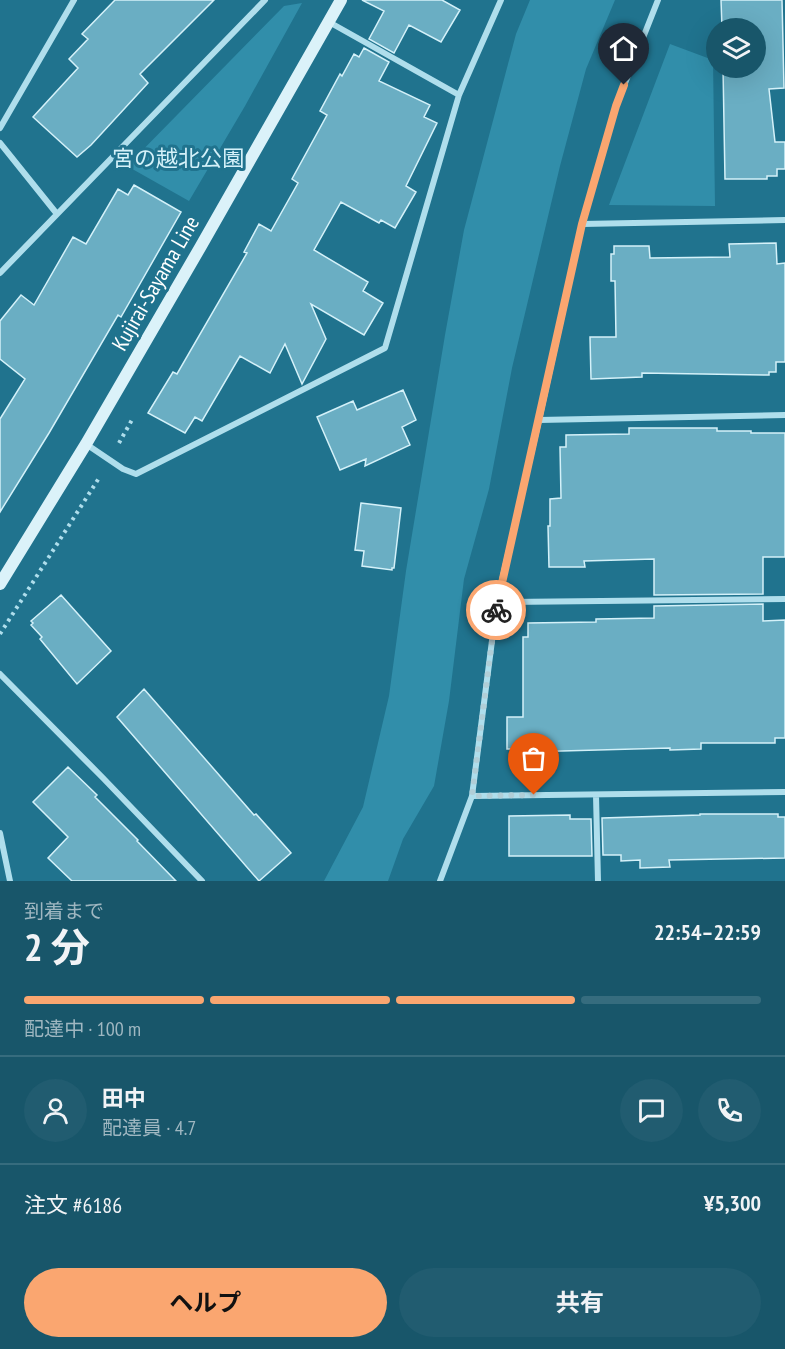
<!DOCTYPE html>
<html lang="ja">
<meta charset="utf-8">
<style>
:root{--surface:#18566a;--page:#215c70;--text:#f1f3f6;--muted:#9fb7c1;--line:#366c7e;--accent:#faa670}
body{margin:0;font-family:"PT Sans Narrow","Noto Sans JP",sans-serif;background:var(--page);color:var(--text);height:100vh;display:flex;flex-direction:column;font-size:22px;white-space:nowrap}
*{box-sizing:border-box;margin:0}
p{font-size:20px;color:var(--muted)}
.icon{flex:none;width:33px;height:33px;fill:none;stroke:currentColor;stroke-width:2;stroke-linecap:round;stroke-linejoin:round}
.map{position:relative;height:881px;overflow:hidden}
.panel{display:flex;flex-direction:column;background:var(--surface);flex:1}
.panel>*{flex:none}
.buttons{position:absolute;left:706px;top:18px;display:grid;gap:12px}
.buttons a{display:grid;place-items:center;width:60px;height:60px;border-radius:50%;background:var(--surface);box-shadow:0 6px 24px #0002;font-size:30px}
.pin{position:absolute;display:grid;place-items:center;width:51px;height:51px;color:#fff;margin:-62px -26px;border-radius:50% 50% 50% 0;rotate:-45deg;box-shadow:0 0 6px #0007}
.pin .icon{rotate:45deg}
.courier{position:absolute;display:grid;place-items:center;width:60px;height:60px;margin:-30px;border:4px solid #faa670;border-radius:50%;background:#fff;color:#222;box-shadow:0 2px 8px #0007}
.summary em{font-style:normal;font-weight:700}
.summary div{display:flex;flex-direction:column-reverse}
.summary{display:flex;align-items:center;justify-content:space-between;height:102px;padding:0 24px}
h1{font-size:39px;font-weight:700;line-height:45px}
.bar{display:grid;grid-template-columns:repeat(4,1fr);gap:9px 6px;align-content:center;height:72px;padding:0 24px}
.bar i{height:8px;border-radius:4px;background:var(--line)}
.bar .selected{background:var(--accent)}
.bar p{grid-column:span 4}
.line{display:flex;align-items:center;gap:15px;padding:0 24px;border-top:2px solid var(--line)}
.line div{flex:1}
.round{display:grid;place-items:center;flex:none;width:63px;height:63px;border-radius:32px;background:var(--page)}
.button{display:flex;gap:12px;margin-top:auto;padding:12px 24px}
.button a{flex:1;height:69px;border-radius:36px;background:var(--accent);color:#111;font-size:24px;font-weight:700;line-height:69px;text-align:center}
.button a+a{background:var(--page);color:var(--text)}
.map>svg:first-child{display:block}
.green{fill:#318eaa}
.building{fill:#6aaec3;stroke:#d4f1f9;stroke-width:1.5}
.lines{fill:none;stroke-linecap:round;stroke-linejoin:round}
.path{stroke:#afdeec;stroke-width:4;stroke-dasharray:3 4.5;stroke-linecap:butt}
.minor{stroke:#afdeec;stroke-width:6}
.secondary{stroke:#dbf2f9;stroke-width:12}
.done{stroke:#b1ced7;stroke-width:6;stroke-dasharray:0 10.8}
.route{stroke:#faa670;stroke-width:8}
.labels{text-anchor:middle;stroke-width:6;stroke-linejoin:round;paint-order:stroke}
.park-label{font-size:22px;fill:#d4f1f9;stroke:#20738e}
.street-label{font-size:22px;fill:#fff;stroke:#20738e}
</style>
<div class="map">
<svg width="785" height="881" viewBox="0 0 785 881">
<rect width="100%" height="100%" fill="#20738e"/>
<path class="green" d="M 530,0 L 615,0 L 586,69 L 560,166 L 512,368 L 489,489 L 464,579 L 449,701 L 434,786 L 403,839 L 388,881 L 324,881 L 363,807 L 389,696 L 406,571 L 445,335 L 464,230 L 516,34 Z
M 302,3 L 245,106 L 189,201 L 127,166 L 284,6 Z
M 670,44 L 713,60 L 715,206 L 609,205 Z"/>
<path class="building" d="M 115,0 L 214,0 L 140,74 L 148,83 L 91,145 L 77,157 L 33,117 L 78,68 L 69,59 L 88,39 L 82,34 Z
M 362,0 L 442,0 L 460,10 L 441,42 L 409,25 L 394,53 L 369,39 L 384,11 Z
M 721,0 L 782,0 L 784,88 L 769,89 L 775,142 L 785,142 L 785,169 L 777,169 L 777,176 L 767,176 L 767,179 L 725,179 L 723,68 L 756,68 L 756,28 L 722,28 Z
M 364,48 L 389,62 L 379,81 L 430,105 L 424,117 L 437,123 L 406,186 L 416,192 L 395,228 L 381,220 L 379,223 L 341,202 L 314,250 L 368,282 L 363,291 L 383,303 L 364,335 L 311,304 L 326,339 L 302,384 L 285,344 L 270,373 L 240,356 L 202,421 L 195,417 L 185,433 L 148,413 L 173,372 L 177,374 L 247,253 L 244,252 L 259,224 L 271,231 L 298,183 L 292,179 L 327,115 L 320,111 L 340,74 L 342,76 L 354,54 L 359,57 Z
M 134,185 L 181,212 L 121,317 L 118,315 L 49,433 L 0,512 L 0,419 L 25,379 L 0,359 L 0,321 L 21,295 L 34,305 L 73,237 L 86,244 L 118,189 L 128,195 Z
M 776,243 L 777,264 L 785,263 L 785,362 L 776,362 L 776,372 L 769,372 L 769,375 L 642,373 L 642,377 L 591,379 L 590,337 L 616,337 L 615,281 L 611,281 L 611,254 L 614,254 L 614,246 L 649,246 L 650,258 L 730,257 L 729,244 Z
M 403,390 L 416,420 L 402,427 L 410,445 L 365,466 L 366,459 L 340,470 L 317,417 L 353,401 L 357,410 Z
M 629,428 L 717,428 L 717,431 L 751,431 L 751,433 L 785,433 L 785,557 L 763,557 L 763,594 L 654,595 L 654,559 L 584,561 L 585,567 L 549,567 L 548,526 L 550,526 L 550,499 L 561,498 L 560,447 L 566,447 L 566,435 L 629,434 Z
M 361,503 L 401,508 L 394,568 L 392,568 L 392,570 L 362,566 L 364,551 L 355,550 Z
M 61,595 L 111,651 L 77,684 L 40,639 L 42,637 L 31,625 L 33,623 L 31,621 Z
M 763,604 L 763,621 L 785,620 L 785,738 L 775,738 L 775,743 L 701,743 L 701,749 L 670,750 L 670,748 L 526,752 L 526,749 L 507,749 L 507,717 L 523,717 L 523,637 L 528,637 L 528,623 L 596,622 L 596,619 L 654,618 L 654,606 Z
M 144,689 L 254,815 L 256,814 L 291,853 L 259,881 L 117,717 Z
M 68,767 L 97,795 L 95,797 L 138,840 L 137,841 L 176,881 L 72,881 L 48,858 L 68,837 L 33,802 Z
M 700,814 L 778,814 L 778,817 L 785,817 L 785,858 L 669,860 L 670,867 L 640,868 L 640,860 L 621,861 L 621,855 L 603,855 L 602,818 L 700,815 Z
M 570,815 L 570,819 L 591,819 L 592,856 L 509,856 L 509,816 Z"/>
<g class="lines">
<path class="path" d="M 119,443 L 133,418
M 0,634 L 99,478"/>
<path class="minor" d="M 329,22 L 459,95
M 0,128 L 74,0
M 0,143 L 57,214
M 582,224 L 785,220
M 0,273 L 265,0
M 539,420 L 785,415
M 86,444 L 123,469 L 136,474 L 385,348 L 459,95 L 501,0
M 497,602 L 785,599
M 0,674 L 103,778 L 202,881
M 596,795 L 598,881
M 472,796 L 785,792
M 0,833 L 10,881
M 440,881 L 472,796 L 497,602 L 539,420 L 582,224 L 616,106 L 658,0"/>
<path class="secondary" d="M 0,584 L 86,444 L 201,246 L 341,0"/>
</g>
<g class="lines">
<path class="done" d="M 496,610 L 472,796 L 534,795"/>
<path class="route" d="M 496,610 L 582,224 L 616,106 L 624,85"/>
</g>
<g class="labels">
<g class="park-label">
<text x="178" y="166">宮の越北公園</text>
</g>
<g class="street-label">
<text transform="translate(155 283) rotate(-60)" y="8">Kujirai-Sayama Line</text>
</g>
</g>
</svg>
<div class="buttons">
<a><svg class="icon" aria-label="layers" viewBox="0 0 24 24"><path d="M12 4l9 5-9 5-9-5zM3 14l9 5 9-5"/></svg></a>
</div>
<div class="pin" style="left:534px;top:795px;background:#ea580c"><svg class="icon" aria-label="bag" viewBox="0 0 24 24"><path d="M5 8h14l-1 12H6zM9 8a3 3 0 0 1 6 0"/></svg></div>
<div class="pin" style="left:624px;top:85px;background:#1f2937"><svg class="icon" aria-label="home" viewBox="0 0 24 24"><path d="M3 11l9-7 9 7M6 9v11h12V9"/></svg></div>
<div class="courier" style="left:496px;top:610px"><svg class="icon" aria-label="bike" viewBox="0 0 24 24"><circle cx="6" cy="16" r="4"/><circle cx="18" cy="16" r="4"/><path d="M6 16l4-8h5l3 8M10 8l3 8H6M13 5h3"/></svg></div>
</div>
<section class="panel">
<div class="summary"><div><h1>2 分</h1><p>到着まで</p></div><em>22:54–22:59</em></div>
<div class="bar"><i class="selected"></i><i class="selected"></i><i class="selected"></i><i></i><p>配達中 · 100 m</p></div>
<div class="line" style="height:108px"><a class="round"><svg class="icon" aria-label="person" viewBox="0 0 24 24"><circle cx="12" cy="8" r="4"/><path d="M4 21q1-7 8-7t8 7"/></svg></a><div><b>田中</b><p>配達員 · 4.7</p></div><a class="round"><svg class="icon" aria-label="chat" viewBox="0 0 24 24"><path d="M4 5h16v11H9l-5 4z"/></svg></a><a class="round"><svg class="icon" aria-label="phone" viewBox="0 0 24 24"><path d="M5 4h4l2 5-3 2q2 4 5 5l2-3 5 2v4C11 20 4 13 5 4z"/></svg></a></div>
<div class="line" style="height:78px"><div>注文 #6186</div><b>¥5,300</b></div>
<div class="button"><a>ヘルプ</a><a>共有</a></div>
</section>
